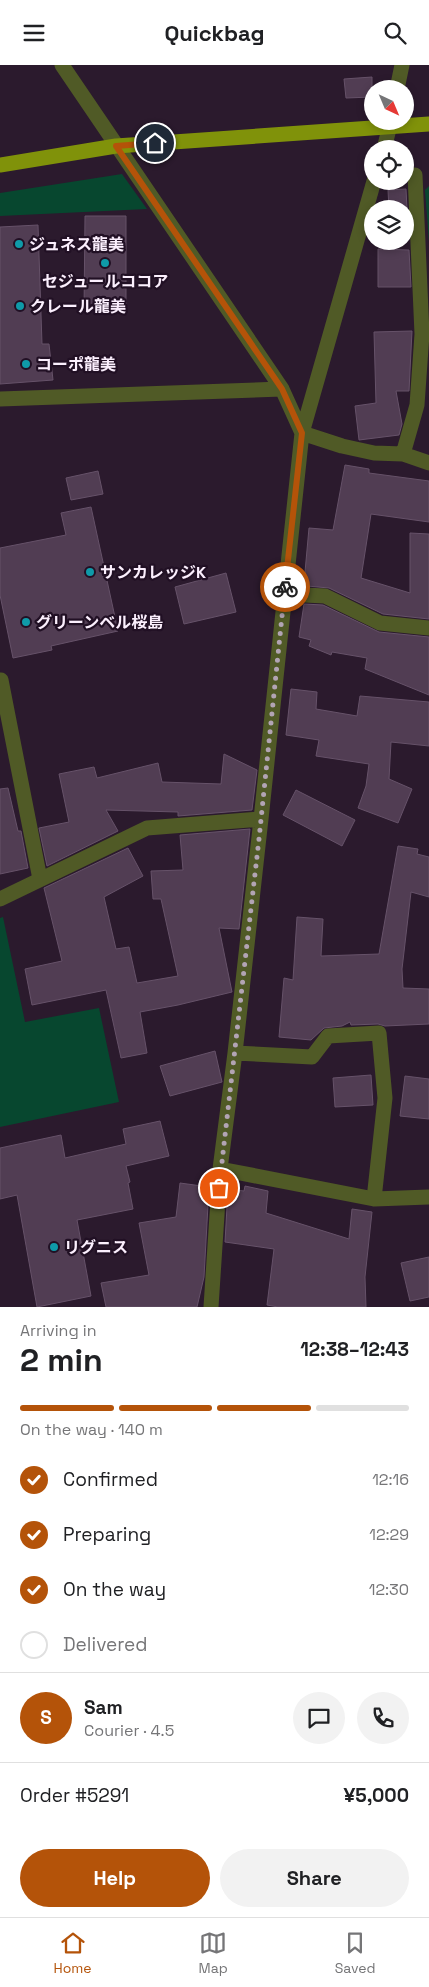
<!DOCTYPE html>
<meta charset="utf-8">
<style>
:root{--surface:#fff;--page:#f2f2f2;--text:#202124;--muted:#757577;--line:#e0e0e0;--accent:#b45309}
body{margin:0;font-family:"Space Grotesk","Noto Sans JP",sans-serif;background:var(--page);color:var(--text);height:100vh;display:flex;flex-direction:column;font-size:19px;white-space:nowrap}
*{box-sizing:border-box;margin:0}
p{font-size:16px;color:var(--muted)}
.icon{flex:none;width:28px;height:28px;fill:none;stroke:currentColor;stroke-width:2;stroke-linecap:round;stroke-linejoin:round}
.map{position:relative;height:1242px;overflow:hidden}
.drawer{display:flex;flex-direction:column;background:var(--surface);flex:1}
.drawer>*{flex:none}
.needle{width:32px;rotate:136deg}
.fabs{position:absolute;left:364px;top:15px;display:grid;gap:10px}
.fabs a{display:grid;place-items:center;width:50px;height:50px;border-radius:50%;background:var(--surface);box-shadow:0 2px 8px #0003;font-size:25px}
.pin{position:absolute;display:grid;place-items:center;width:42px;height:42px;color:#fff;margin:-21px;border:2px solid #fff;border-radius:50%;box-shadow:0 1px 5px #0007}
.courier{position:absolute;display:grid;place-items:center;width:50px;height:50px;margin:-25px;border:4px solid #b45309;border-radius:50%;background:#fff;color:#222;box-shadow:0 1px 6px #0007}
.headline em{font-style:normal;font-weight:600}
.headline div{display:flex;flex-direction:column-reverse}
.headline{display:flex;align-items:center;justify-content:space-between;height:85px;padding:0 20px}
h1{font-size:32px;font-weight:600;line-height:38px}
.bar{display:grid;grid-template-columns:repeat(4,1fr);gap:8px 5px;align-content:center;height:60px;padding:0 20px}
.bar i{height:6px;border-radius:4px;background:var(--line)}
.bar .active{background:var(--accent)}
.bar p{grid-column:span 4}
.line{display:flex;align-items:center;gap:12px;padding:0 20px;border-top:1px solid var(--line)}
.line div{flex:1}
.round{display:grid;place-items:center;flex:none;width:52px;height:52px;border-radius:26px;background:var(--page)}
ol{padding:0 20px;list-style:none}
li{display:flex;align-items:center;gap:15px;height:55px}
li p{margin-inline-start:auto}
li .icon{padding:5px;border-radius:50%;background:var(--accent);color:#fff;stroke-width:4}
li:last-child{color:var(--muted)}
li i{width:28px;height:28px;border:2px solid var(--line);border-radius:50%}
.cta{display:flex;gap:10px;margin-top:auto;padding:10px 20px}
.cta a{flex:1;height:58px;border-radius:30px;background:var(--accent);color:#fff;font-size:20px;font-weight:600;line-height:58px;text-align:center}
.cta a+a{background:var(--page);color:var(--text)}
header{display:flex;justify-content:space-between;align-items:center;height:65px;padding:0 20px;background:var(--surface);font-size:22px;font-weight:600}
.tab-bar{display:flex;justify-content:space-around;align-items:center;height:70px;border-top:1px solid var(--line);background:var(--surface);font-size:14px;color:var(--muted)}
.tab-bar a{display:grid;justify-items:center;gap:2px}
.tab-bar .active{color:var(--accent)}
.map>svg:first-child{display:block}
.green{fill:#07472f}
.building{fill:#513d53;stroke:#665269}
.lines{fill:none;stroke-linecap:round;stroke-linejoin:round}
.minor{stroke:#505a26;stroke-width:15}
.major{stroke:#80920a;stroke-width:15}
.done{stroke:#b2a4b4;stroke-width:5;stroke-dasharray:0 9}
.route{stroke:#b45309;stroke-width:6}
.culture-dot{fill:#0f9aa8;stroke:#211024;stroke-width:2}
.labels{text-anchor:middle;stroke-width:4.5;stroke-linejoin:round;paint-order:stroke}
.poi-label{font-size:16px;font-weight:bold;fill:#fbeffd;stroke:#211024;text-anchor:start}
</style>
<header><svg class="icon" aria-label="menu" viewBox="0 0 24 24"><path d="M4 6h16M4 12h16M4 18h16"/></svg>Quickbag<svg class="icon" aria-label="search" viewBox="0 0 24 24"><circle cx="10" cy="10" r="6"/><path d="M15 15l6 6"/></svg></header>
<div class="map">
<svg width="429" height="1242" viewBox="0 0 429 1242">
<rect width="100%" height="100%" fill="#2b1a2d"/>
<path class="green" d="M 122,109 L 147,144 L 0,151 L 0,128 Z
M 429,121 L 429,177 L 425,125 Z
M 3,852 L 25,957 L 99,943 L 119,1037 L 0,1062 L 0,853 Z"/>
<path class="building" d="M 372,12 L 372,32 L 346,33 L 344,14 Z
M 406,124 L 407,144 L 389,144 L 388,125 Z
M 85,151 L 126,151 L 126,246 L 84,246 Z
M 38,160 L 42,279 L 49,279 L 53,315 L 0,319 L 0,162 Z
M 378,184 L 409,185 L 411,222 L 378,222 Z
M 412,266 L 409,326 L 396,326 L 402,359 L 399,370 L 359,375 L 355,341 L 376,338 L 374,267 Z
M 345,400 L 369,404 L 369,408 L 429,416 L 429,457 L 371,449 L 361,513 L 410,528 L 410,468 L 429,469 L 429,554 L 383,549 L 329,523 L 307,521 L 308,518 L 304,518 L 309,463 L 333,465 Z
M 98,406 L 103,429 L 71,435 L 66,413 Z
M 91,442 L 118,566 L 51,581 L 52,585 L 13,593 L 0,530 L 0,483 L 66,470 L 61,448 Z
M 226,508 L 236,547 L 184,559 L 175,522 Z
M 304,539 L 323,540 L 379,567 L 429,572 L 429,630 L 365,604 L 367,593 L 332,587 L 331,590 L 309,581 L 311,575 L 299,572 Z
M 291,624 L 317,627 L 316,644 L 357,651 L 360,631 L 429,637 L 429,681 L 391,677 L 389,714 L 412,724 L 398,758 L 358,743 L 366,721 L 369,699 L 316,691 L 319,675 L 286,670 Z
M 224,689 L 257,705 L 252,745 L 178,751 L 178,747 L 106,745 L 118,766 L 47,801 L 39,763 L 69,757 L 59,709 L 94,702 L 97,713 L 158,698 L 162,717 L 221,719 Z
M 8,723 L 18,766 L 21,766 L 28,803 L 0,809 L 0,724 Z
M 296,725 L 355,755 L 342,781 L 283,750 Z
M 250,764 L 239,864 L 219,863 L 232,927 L 178,940 L 140,947 L 147,988 L 121,993 L 106,925 L 32,940 L 25,904 L 62,896 L 44,823 L 128,783 L 143,811 L 104,832 L 116,884 L 129,882 L 137,918 L 178,911 L 161,834 L 153,834 L 151,806 L 183,805 L 180,770 Z
M 398,781 L 418,784 L 417,789 L 429,792 L 429,832 L 411,827 L 402,904 L 403,923 L 429,924 L 429,959 L 385,961 L 378,959 L 351,960 L 350,957 L 342,961 L 324,963 L 311,975 L 279,972 L 284,913 L 293,915 L 297,852 L 323,854 L 321,891 L 379,889 Z
M 215,986 L 222,1017 L 170,1031 L 160,1001 Z
M 371,1010 L 373,1040 L 335,1042 L 333,1013 Z
M 405,1011 L 429,1014 L 429,1054 L 400,1051 Z
M 160,1056 L 169,1091 L 126,1101 L 130,1117 L 128,1118 L 133,1144 L 77,1155 L 91,1231 L 37,1242 L 17,1130 L 0,1134 L 0,1083 L 61,1070 L 65,1093 L 126,1079 L 123,1064 Z
M 180,1118 L 209,1122 L 204,1212 L 197,1242 L 106,1242 L 101,1218 L 149,1210 L 139,1158 L 176,1152 Z
M 245,1121 L 268,1126 L 266,1148 L 349,1174 L 352,1144 L 372,1147 L 365,1212 L 366,1242 L 278,1242 L 267,1240 L 274,1184 L 225,1177 L 228,1124 L 244,1126 Z
M 429,1192 L 429,1232 L 410,1236 L 401,1198 Z"/>
<g class="lines">
<path class="minor" d="M 62,0 L 282,324 L 302,368 L 261,754 L 235,988 L 220,1104 L 211,1242
M 397,24 L 402,0
M 384,84 L 391,56
M 374,116 L 302,368 L 342,381 L 374,388 L 403,389 L 429,398
M 0,334 L 282,324
M 403,389 L 417,340 L 422,269 L 415,110
M 284,529 L 325,531 L 380,558 L 429,563
M 1,615 L 40,814
M 0,834 L 147,763 L 261,754
M 235,988 L 312,992 L 328,971 L 379,968 L 385,1033 L 374,1134
M 220,1104 L 374,1134 L 429,1132"/>
<path class="major" d="M 0,100 L 116,81 L 429,59"/>
</g>
<g class="lines">
<path class="done" d="M 219,1123 L 259,774 L 285,522"/>
<path class="route" d="M 155,78 L 116,81 L 282,324 L 302,368 L 285,522"/>
</g>
<g class="culture-dot">
<circle cx="19" cy="179" r="5"/>
<circle cx="105" cy="198" r="5"/>
<circle cx="20" cy="241" r="5"/>
<circle cx="26" cy="299" r="5"/>
<circle cx="90" cy="507" r="5"/>
<circle cx="26" cy="557" r="5"/>
<circle cx="54" cy="1182" r="5"/>
</g>
<g class="labels">
<g class="poi-label">
<text x="29" y="185">ジュネス龍美</text>
<text x="105" y="222" text-anchor="middle">セジュールココア</text>
<text x="30" y="247">クレール龍美</text>
<text x="36" y="305">コーポ龍美</text>
<text x="100" y="513">サンカレッジK</text>
<text x="36" y="563">グリーンベル桜島</text>
<text x="64" y="1188">リグニス</text>
</g>
</g>
</svg>
<div class="fabs">
<a><svg class="needle" viewBox="-14 -14 28 28"><path d="M0-13l5 13h-10z" fill="#e53935"/><path d="M0 13l5-13h-10z" fill="#757577"/></svg></a>
<a><svg class="icon" aria-label="locate" viewBox="0 0 24 24"><circle cx="12" cy="12" r="6"/><path d="M12 2v4M12 18v4M2 12h4M18 12h4"/></svg></a>
<a><svg class="icon" aria-label="layers" viewBox="0 0 24 24"><path d="M12 4l9 5-9 5-9-5zM3 14l9 5 9-5"/></svg></a>
</div>
<div class="pin" style="left:219px;top:1123px;background:#ea580c"><svg class="icon" aria-label="bag" viewBox="0 0 24 24"><path d="M5 8h14l-1 12H6zM9 8a3 3 0 0 1 6 0"/></svg></div>
<div class="pin" style="left:155px;top:78px;background:#1f2937"><svg class="icon" aria-label="home" viewBox="0 0 24 24"><path d="M3 11l9-7 9 7M6 9v11h12V9"/></svg></div>
<div class="courier" style="left:285px;top:522px"><svg class="icon" aria-label="bike" viewBox="0 0 24 24"><circle cx="6" cy="16" r="4"/><circle cx="18" cy="16" r="4"/><path d="M6 16l4-8h5l3 8M10 8l3 8H6M13 5h3"/></svg></div>
</div>
<section class="drawer">
<div class="headline"><div><h1>2 min</h1><p>Arriving in</p></div><em>12:38–12:43</em></div>
<div class="bar"><i class="active"></i><i class="active"></i><i class="active"></i><i></i><p>On the way · 140 m</p></div>
<ol>
<li><svg class="icon" aria-label="check" viewBox="0 0 24 24"><path d="M5 12l5 5 9-10"/></svg>Confirmed<p>12:16</p></li>
<li><svg class="icon" aria-label="check" viewBox="0 0 24 24"><path d="M5 12l5 5 9-10"/></svg>Preparing<p>12:29</p></li>
<li><svg class="icon" aria-label="check" viewBox="0 0 24 24"><path d="M5 12l5 5 9-10"/></svg>On the way<p>12:30</p></li>
<li><i></i>Delivered</li>
</ol>
<div class="line" style="height:90px"><b class="round" style="background:var(--accent);color:#fff">S</b><div><b>Sam</b><p>Courier · 4.5</p></div><a class="round"><svg class="icon" aria-label="chat" viewBox="0 0 24 24"><path d="M4 5h16v11H9l-5 4z"/></svg></a><a class="round"><svg class="icon" aria-label="phone" viewBox="0 0 24 24"><path d="M5 4h4l2 5-3 2q2 4 5 5l2-3 5 2v4C11 20 4 13 5 4z"/></svg></a></div>
<div class="line" style="height:65px"><div>Order #5291</div><b>¥5,000</b></div>
<div class="cta"><a>Help</a><a>Share</a></div>
</section>
<nav class="tab-bar">
<a class="active"><svg class="icon" aria-label="home" viewBox="0 0 24 24"><path d="M3 11l9-7 9 7M6 9v11h12V9"/></svg>Home</a>
<a><svg class="icon" aria-label="map" viewBox="0 0 24 24"><path d="M3 6l6-2 6 2 6-2v14l-6 2-6-2-6 2zM9 4v14M15 6v14"/></svg>Map</a>
<a><svg class="icon" aria-label="saved" viewBox="0 0 24 24"><path d="M7 4h10v16l-5-4-5 4z"/></svg>Saved</a>
</nav>
